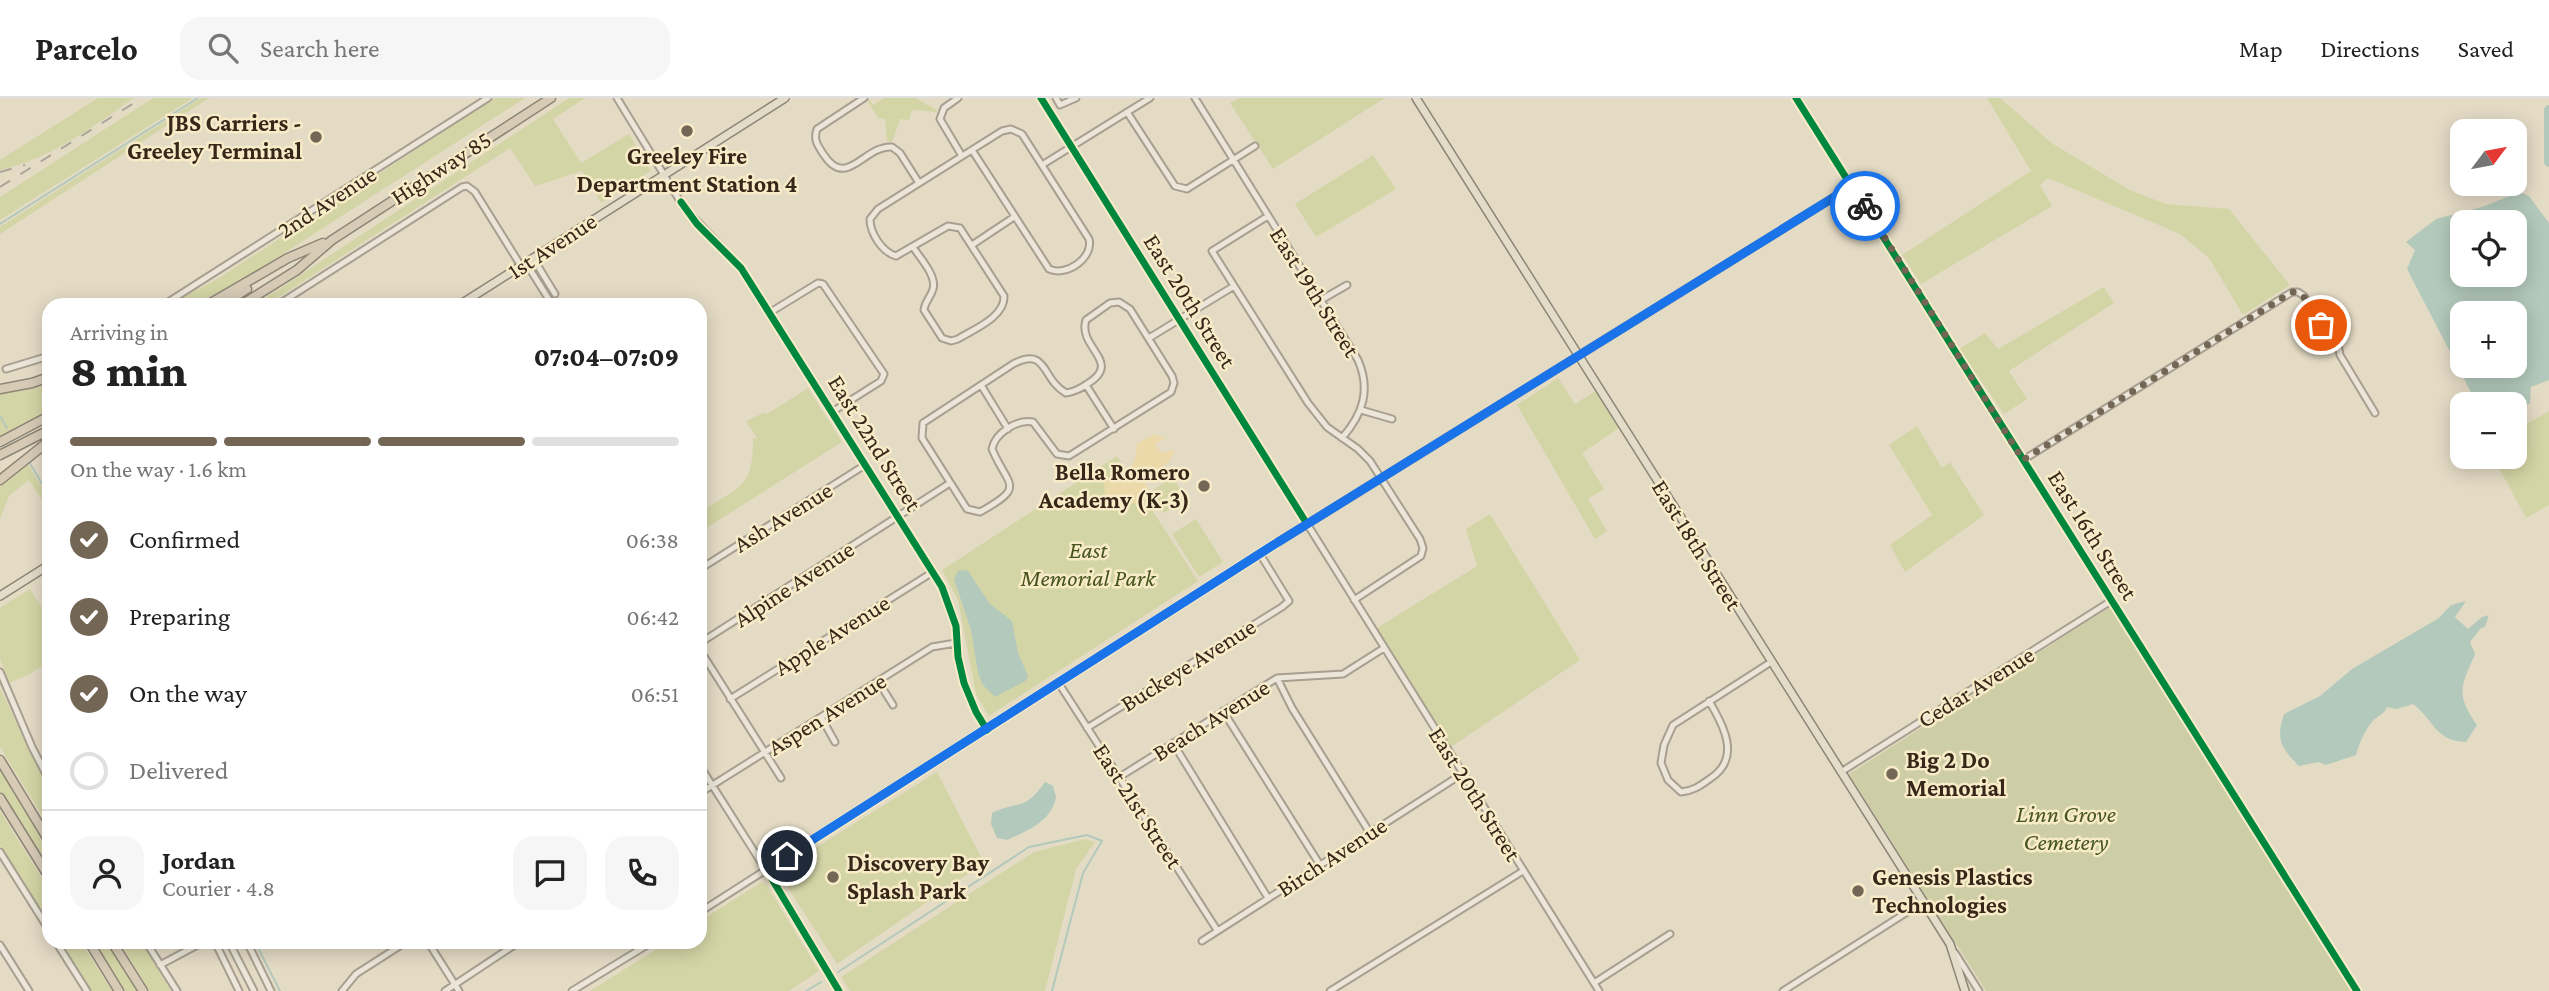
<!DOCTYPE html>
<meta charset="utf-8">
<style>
:root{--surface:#fff;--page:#f6f6f6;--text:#222;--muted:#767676;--line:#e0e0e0;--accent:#736655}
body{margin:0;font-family:"Crimson Pro",serif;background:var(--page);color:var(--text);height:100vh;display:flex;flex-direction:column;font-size:26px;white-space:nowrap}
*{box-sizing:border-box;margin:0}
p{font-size:23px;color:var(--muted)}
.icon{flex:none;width:38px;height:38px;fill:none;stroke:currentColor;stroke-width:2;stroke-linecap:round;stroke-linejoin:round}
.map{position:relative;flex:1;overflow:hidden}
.side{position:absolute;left:42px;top:200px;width:665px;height:651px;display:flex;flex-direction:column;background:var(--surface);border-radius:21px;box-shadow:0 4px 18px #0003}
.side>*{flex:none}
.needle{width:46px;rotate:58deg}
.tools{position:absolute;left:2450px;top:21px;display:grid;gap:14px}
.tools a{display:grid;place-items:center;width:77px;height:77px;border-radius:14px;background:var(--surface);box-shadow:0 4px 18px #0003;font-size:35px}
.pin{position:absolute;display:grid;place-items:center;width:60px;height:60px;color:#fff;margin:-30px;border:4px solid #fff;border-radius:50%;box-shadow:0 2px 7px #0007}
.courier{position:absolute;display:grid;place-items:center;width:70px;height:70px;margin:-35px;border:5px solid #1a73e8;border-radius:50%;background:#fff;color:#222;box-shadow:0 2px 9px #0007}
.headline em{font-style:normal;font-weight:800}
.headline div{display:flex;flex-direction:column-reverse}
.headline{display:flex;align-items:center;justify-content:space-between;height:119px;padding:0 28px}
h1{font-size:46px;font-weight:800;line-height:52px}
.bar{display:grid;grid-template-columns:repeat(4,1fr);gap:10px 7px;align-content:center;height:84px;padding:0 28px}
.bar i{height:9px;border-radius:5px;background:var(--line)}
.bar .active{background:var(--accent)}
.bar p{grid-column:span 4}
.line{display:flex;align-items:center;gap:18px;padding:0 28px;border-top:2px solid var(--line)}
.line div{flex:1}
.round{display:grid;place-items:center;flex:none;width:74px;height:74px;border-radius:21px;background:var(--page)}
ol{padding:0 28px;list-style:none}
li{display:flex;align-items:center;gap:21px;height:77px}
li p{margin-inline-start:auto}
li .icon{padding:7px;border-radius:50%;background:var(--accent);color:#fff;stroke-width:4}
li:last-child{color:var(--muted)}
li i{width:38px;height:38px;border:4px solid var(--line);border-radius:50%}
header{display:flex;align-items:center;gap:42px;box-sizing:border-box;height:98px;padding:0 35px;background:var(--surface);border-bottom:2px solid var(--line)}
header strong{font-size:33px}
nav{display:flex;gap:38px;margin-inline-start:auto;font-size:24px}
.search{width:490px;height:63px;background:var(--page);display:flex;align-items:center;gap:18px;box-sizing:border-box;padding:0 24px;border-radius:21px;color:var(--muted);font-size:26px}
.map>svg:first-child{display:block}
.green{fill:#d4d5a6}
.sand{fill:#ebd9a9}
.cemetery{fill:#cecea6}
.water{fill:#b3c9bb;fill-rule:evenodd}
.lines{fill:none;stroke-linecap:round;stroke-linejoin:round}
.stream{stroke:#b3c9bb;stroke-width:2}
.river{stroke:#b3c9bb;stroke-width:10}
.minor-casing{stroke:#a89f90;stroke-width:9}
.major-casing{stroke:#8d8576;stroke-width:10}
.highway-casing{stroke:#8d8576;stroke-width:11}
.minor{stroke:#ebe6d9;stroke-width:5}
.major{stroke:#e3dcc9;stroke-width:7}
.highway{stroke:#d7cbb6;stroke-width:8}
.rail{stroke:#aaa499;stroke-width:2;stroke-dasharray:12 12;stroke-linecap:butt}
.cycleway-casing{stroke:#f8ebc8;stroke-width:11}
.cycleway{stroke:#00873e;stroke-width:7}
.done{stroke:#736655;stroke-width:7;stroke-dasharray:0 12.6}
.route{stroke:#1a73e8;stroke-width:9}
.poi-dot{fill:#736655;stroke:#f8ebc8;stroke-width:2.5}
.labels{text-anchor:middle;stroke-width:5;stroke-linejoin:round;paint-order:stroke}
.poi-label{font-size:24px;font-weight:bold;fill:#362719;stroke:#f8ebc8;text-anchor:start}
.street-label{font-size:24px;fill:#362719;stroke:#f8ebc8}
.park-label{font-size:24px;font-style:italic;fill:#46541d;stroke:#f8ebc8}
</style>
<header>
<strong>Parcelo</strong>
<div class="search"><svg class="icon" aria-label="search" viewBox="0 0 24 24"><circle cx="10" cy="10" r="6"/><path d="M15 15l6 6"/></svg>Search here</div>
<nav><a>Map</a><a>Directions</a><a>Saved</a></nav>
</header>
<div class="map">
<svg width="2549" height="893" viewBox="0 0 2549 893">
<rect width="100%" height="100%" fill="#e4dbc5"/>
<path class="green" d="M 98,0 L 134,0 C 93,29 50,61 0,72 L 0,62 Z
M 153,0 L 193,0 L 0,122 L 0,99 Z
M 201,0 L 209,0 L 0,136 L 0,129 Z
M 495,0 L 525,0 L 236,186 L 195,206 L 171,206 L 219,180 Z
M 569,0 L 585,0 L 553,21 L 581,65 L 629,36 L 651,73 L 601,105 L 582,73 L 535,88 L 510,50 L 268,206 L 256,206 Z
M 884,0 L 916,0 L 937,12 L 936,14 L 912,12 L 909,22 L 900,21 L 892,44 L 887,43 L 885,21 L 878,20 L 867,2 L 869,1 L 873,7 Z
M 1239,0 L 1385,0 L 1273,71 L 1230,5 Z
M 1987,0 L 2000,0 L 2053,46 L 2130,92 L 2166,106 L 2229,111 L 2290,187 L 2243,217 L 2209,160 L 2180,136 L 2048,80 L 2040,87 L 2052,108 L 1921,186 L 1902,157 L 2031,73 Z
M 1373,57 L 1396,91 L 1316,139 L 1295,106 Z
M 2104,189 L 2114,205 L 2009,273 L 2027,301 L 2004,316 L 1959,251 L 1985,235 L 1998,251 Z
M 1558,280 L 1575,306 L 1595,293 L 1619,330 L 1582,355 L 1604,391 L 1588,401 L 1607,433 L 1595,441 L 1517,307 Z
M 49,283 L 49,313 L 0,338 L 0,296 L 25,292 Z
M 808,290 L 842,344 L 700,434 L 700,414 C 739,389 753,391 753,341 L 757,340 L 746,323 L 765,314 L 767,316 Z
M 2549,313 L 2549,407 L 2526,420 L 2493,359 L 2515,359 L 2515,333 Z
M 1917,328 L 1942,370 L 1950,364 L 1984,417 L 1905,474 L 1890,447 L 1932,417 L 1889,347 Z
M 1117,358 L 1198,483 L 989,618 L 976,596 L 958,502 L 942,472 Z
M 27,365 L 49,401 L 49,412 L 29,382 L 9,398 L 0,421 L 0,388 Z
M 1173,379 L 1186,401 L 1164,415 L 1150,394 Z
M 1490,416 L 1580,562 L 1451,649 L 1377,530 L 1477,468 L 1466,431 Z
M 1196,421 L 1223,464 L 1199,479 L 1172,436 Z
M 30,491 L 49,521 L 49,564 L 28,577 L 9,585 L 0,561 L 0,510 Z
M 0,590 L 49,693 L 49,729 L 0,649 Z
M 0,671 L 49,750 L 49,773 L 0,694 Z
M 937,674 L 984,765 L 837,866 L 780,777 L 780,772 Z
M 0,713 L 49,792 L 49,826 L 0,747 Z
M 1085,741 L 1095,744 L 1076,771 L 1045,893 L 850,893 L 841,879 L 1034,754 Z
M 762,784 L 766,786 L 819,873 L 789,893 L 590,893 L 668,844 L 700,844 L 700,823 Z
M 60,844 L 81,844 L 112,893 L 91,893 Z
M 93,844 L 108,844 L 139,893 L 124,893 Z
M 119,844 L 141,844 L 171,893 L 150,893 Z"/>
<path class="sand" d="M 1154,336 L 1165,340 L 1155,346 L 1161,355 L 1175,352 L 1169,364 L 1143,381 L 1150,394 L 1142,397 L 1135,406 L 1129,403 L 1121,409 L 1105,396 L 1104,385 C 1121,367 1135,383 1137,346 Z"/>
<path class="cemetery" d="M 2110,509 L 2352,893 L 1986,893 L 1849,676 Z"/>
<path class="water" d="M 2520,94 L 2529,98 L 2549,125 L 2549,282 L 2531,289 L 2530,305 L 2515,317 L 2515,306 L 2486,306 L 2475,302 L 2407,171 L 2415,152 L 2406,144 L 2436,121 L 2482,109 ZM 2515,124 L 2515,177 L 2462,177 L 2462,124 ZM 2462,215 L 2515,215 L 2515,268 L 2462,268 Z
M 964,472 L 968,473 L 990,506 L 1012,523 L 1018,555 L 1028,578 L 1027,582 L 995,599 L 983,587 L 978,575 L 971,532 L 954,481 L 958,473 Z
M 2466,503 L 2455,519 L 2468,531 L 2482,519 L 2489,517 L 2485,529 L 2481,530 L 2470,544 L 2475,556 C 2461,589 2455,595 2477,627 L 2466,644 C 2435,643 2434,622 2413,606 L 2396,611 L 2387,609 C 2383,618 2376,618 2371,625 C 2364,634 2359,646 2356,657 L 2326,667 L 2319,664 L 2299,668 C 2280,649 2276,641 2284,616 L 2320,598 L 2352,571 L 2439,520 L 2451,507 Z
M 1045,684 L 1053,688 L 1056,699 C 1052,723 1027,733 1007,742 L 997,740 L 991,726 L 992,715 C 1020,702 1025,713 1045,684 Z"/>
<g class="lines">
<path class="stream" d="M 0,126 L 198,0
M 0,318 L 7,330
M 29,364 L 49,397
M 255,844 L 280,893
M 838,874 L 1029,749 L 1087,737 L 1102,743 L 1083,775 L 1052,893
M 806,893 L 821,884"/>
<path class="river" d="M 2549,12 L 2549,64"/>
<defs>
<path id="minor" d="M 617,0 L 683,108 L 741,170 L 942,489 L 956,528 L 958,559 L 964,585 L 976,614 L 987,632
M 864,0 L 817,31 C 813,42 818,48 824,57 C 847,92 864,47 892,49 L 900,55 L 919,85
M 958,0 L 944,10 L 940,21 L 962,58
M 1041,0 L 1599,893
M 1056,0 L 1060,7 L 1076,0
M 1195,0 L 1358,262 C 1371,292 1363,316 1342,340
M 1796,0 L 2357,893
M 1127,14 L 1175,88 L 1187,91 L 1255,48
M 1042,67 L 1150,0
M 1268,118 L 1212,153 L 1308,305 L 1327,329 L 1358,351 L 1370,363 L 1420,441 L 1423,450 L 1421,458 L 1354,502
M 972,147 L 1014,119
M 913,149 C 920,160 937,178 933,191 C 931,199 925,203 924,212 L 942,240 L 951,243 L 958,241 C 974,231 1005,219 1004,198 L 960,130 L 948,128 L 896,158 C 882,154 870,135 870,121 L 878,111 L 1002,33 L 1011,31 L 1022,36 L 1089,141 C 1094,160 1066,179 1049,171 L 972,52
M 533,160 L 555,196
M 526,165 L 548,200
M 1321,202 L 1347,187
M 1119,204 L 1130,211 L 1172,278 L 1174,285 L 1171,294 L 1069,358 L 1057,356 L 1033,324 C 1017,321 995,335 992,351 C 1008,389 1027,388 980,414 L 967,411 L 922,340 L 923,325 L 1013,266 C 1048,248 1041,281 1066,295 C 1074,294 1080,291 1087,286 C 1124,264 1077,250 1086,222 L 1110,205 Z
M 165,206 L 488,0
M 279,206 L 462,89 L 467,88 L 475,94 L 521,168
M 769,215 L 818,185 L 823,186 L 884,276 L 881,283 L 832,314
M 1149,240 L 1234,188
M 6,271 L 49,258
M 981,287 L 1008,331
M 1086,287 L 1114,331
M 1361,312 L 1392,321
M 2023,362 L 2292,194 L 2298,194 L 2304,198 L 2321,227 L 2333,235 L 2337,241 L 2340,257 L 2375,315
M 700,471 L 865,367
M 700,545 L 950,385
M 700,552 L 781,680
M 0,574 L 32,649 L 49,682
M 1277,580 L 1292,610 L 1370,735
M 878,583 L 893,607
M 1058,584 L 1217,832
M 730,601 L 933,474
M 1709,603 C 1724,628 1741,660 1711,680 C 1701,687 1694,693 1681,694 L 1668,682 L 1661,665 L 1664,647 L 1673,627 L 1771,564
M 1223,613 L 1320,767
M 821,619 L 835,644
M 1087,630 L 1282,509 L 1289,503 L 1260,456
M 1173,645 L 1268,800
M 700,668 L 771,780 L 839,893
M 1841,674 L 2111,503
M 1118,680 L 1277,580 L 1343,576 L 1384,550
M 700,695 L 932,549 L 956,545
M 0,754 L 49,832
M 700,814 L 1275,446 L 1852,88
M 1202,843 L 1462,676
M 56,844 L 87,893
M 146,844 L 177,893
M 215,844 L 239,893
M 229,844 L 254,893
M 247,844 L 271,893
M 428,844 L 459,893
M 0,847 L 29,893
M 1955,855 L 1979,893
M 160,867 L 203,844
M 1594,885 L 1670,836
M 342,893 L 356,876 L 406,844
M 445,893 L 519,844
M 572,893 L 652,844
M 1330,893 L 1523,773
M 1783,893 L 1923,804"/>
<path id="major" d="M 1416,0 L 1950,846 L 1965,893
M 461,206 L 785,0
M 0,498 L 49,467"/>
<path id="highway" d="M 209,206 L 288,160 L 323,145
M 224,206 L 247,191
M 243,206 L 297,172 L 332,142 L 551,0
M 0,291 L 32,285 L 49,279
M 0,344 L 49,318
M 0,357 L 49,332
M 0,382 L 49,343
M 0,662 L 49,743
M 0,700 L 49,779
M 89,844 L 119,893
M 112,844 L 143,893"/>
</defs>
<use href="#minor" class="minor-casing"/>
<use href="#major" class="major-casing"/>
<use href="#highway" class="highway-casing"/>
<use href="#minor" class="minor"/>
<use href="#major" class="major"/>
<use href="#highway" class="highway"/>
<path class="rail" d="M 0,74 L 25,67
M 0,89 L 142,0"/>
<defs>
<path id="cycleway" d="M 1041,0 L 1307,426
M 1796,0 L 2357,893
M 681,104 L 697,126 L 741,170 L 942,489 L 956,528 L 958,559 L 964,585 L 976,614 L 987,632
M 802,749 L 1275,446
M 766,771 L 839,893"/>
</defs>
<use href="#cycleway" class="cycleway-casing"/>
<use href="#cycleway" class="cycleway"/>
</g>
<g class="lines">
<path class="done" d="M 1865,108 L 2023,362 L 2292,194 C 2308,195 2314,214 2321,227"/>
<path class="route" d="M 787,758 L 1275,446 L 1852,88 L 1865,108"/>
</g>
<g class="poi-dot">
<circle cx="687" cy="33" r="7"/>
<circle cx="316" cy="39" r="7"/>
<circle cx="1204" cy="388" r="7"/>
<circle cx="1892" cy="676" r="7"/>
<circle cx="833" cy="779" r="7"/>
<circle cx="1858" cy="793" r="7"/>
</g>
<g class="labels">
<g class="poi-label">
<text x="302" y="33" text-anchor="end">JBS Carriers -<tspan x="302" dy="28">Greeley Terminal</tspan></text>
<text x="687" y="66" text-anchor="middle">Greeley Fire<tspan x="687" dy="28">Department Station 4</tspan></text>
<text x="1190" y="382" text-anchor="end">Bella Romero<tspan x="1190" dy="28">Academy (K-3)</tspan></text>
<text x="1906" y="670">Big 2 Do<tspan x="1906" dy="28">Memorial</tspan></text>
<text x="847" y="773">Discovery Bay<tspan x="847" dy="28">Splash Park</tspan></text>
<text x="1872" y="787">Genesis Plastics<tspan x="1872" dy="28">Technologies</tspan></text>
</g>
<g class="street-label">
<text transform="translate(441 70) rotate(-33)" y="8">Highway 85</text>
<text transform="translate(327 104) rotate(-33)" y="8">2nd Avenue</text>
<text transform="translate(552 148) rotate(-33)" y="8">1st Avenue</text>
<text transform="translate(1315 194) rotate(58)" y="8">East 19th Street</text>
<text transform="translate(1190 203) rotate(58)" y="8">East 20th Street</text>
<text transform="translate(875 345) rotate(58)" y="8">East 22nd Street</text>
<text transform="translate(783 419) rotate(-32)" y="8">Ash Avenue</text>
<text transform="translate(2093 437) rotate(58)" y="8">East 16th Street</text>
<text transform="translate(1697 447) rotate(58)" y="8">East 18th Street</text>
<text transform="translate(794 486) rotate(-33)" y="8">Alpine Avenue</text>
<text transform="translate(832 537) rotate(-32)" y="8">Apple Avenue</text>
<text transform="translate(1188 567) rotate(-32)" y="8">Buckeye Avenue</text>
<text transform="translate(1976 589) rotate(-32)" y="8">Cedar Avenue</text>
<text transform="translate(827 616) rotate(-32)" y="8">Aspen Avenue</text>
<text transform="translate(1211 622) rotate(-32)" y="8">Beach Avenue</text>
<text transform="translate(1475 696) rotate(58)" y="8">East 20th Street</text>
<text transform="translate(1138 708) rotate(57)" y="8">East 21st Street</text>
<text transform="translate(1332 759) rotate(-33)" y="8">Birch Avenue</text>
</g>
<g class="park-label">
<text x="1088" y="460">East<tspan x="1088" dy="28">Memorial Park</tspan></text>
<text x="2066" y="724">Linn Grove<tspan x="2066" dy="28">Cemetery</tspan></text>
</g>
</g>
</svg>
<div class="tools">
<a><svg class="needle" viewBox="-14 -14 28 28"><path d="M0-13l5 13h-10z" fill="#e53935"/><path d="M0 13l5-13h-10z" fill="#767676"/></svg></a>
<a><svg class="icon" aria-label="locate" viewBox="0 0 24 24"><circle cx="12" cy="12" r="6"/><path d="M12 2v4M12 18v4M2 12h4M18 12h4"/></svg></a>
<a>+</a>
<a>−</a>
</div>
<div class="pin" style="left:2321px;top:227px;background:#ea580c"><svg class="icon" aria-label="bag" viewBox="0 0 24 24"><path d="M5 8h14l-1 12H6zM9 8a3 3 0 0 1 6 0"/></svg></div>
<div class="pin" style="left:787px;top:758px;background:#1f2937"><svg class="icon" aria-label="home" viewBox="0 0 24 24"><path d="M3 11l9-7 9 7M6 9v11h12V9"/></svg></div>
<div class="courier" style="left:1865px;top:108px"><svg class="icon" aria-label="bike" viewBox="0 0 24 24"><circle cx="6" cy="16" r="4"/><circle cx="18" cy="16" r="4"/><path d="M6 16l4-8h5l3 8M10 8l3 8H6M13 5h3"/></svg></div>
<section class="side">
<div class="headline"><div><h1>8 min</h1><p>Arriving in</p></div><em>07:04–07:09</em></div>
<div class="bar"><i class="active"></i><i class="active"></i><i class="active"></i><i></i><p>On the way · 1.6 km</p></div>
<ol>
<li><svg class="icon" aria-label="check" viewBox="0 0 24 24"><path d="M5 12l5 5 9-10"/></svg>Confirmed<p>06:38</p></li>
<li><svg class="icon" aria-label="check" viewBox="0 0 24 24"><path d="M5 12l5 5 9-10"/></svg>Preparing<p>06:42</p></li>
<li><svg class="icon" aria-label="check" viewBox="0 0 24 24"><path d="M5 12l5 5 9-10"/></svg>On the way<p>06:51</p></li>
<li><i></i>Delivered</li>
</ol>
<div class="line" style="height:126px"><a class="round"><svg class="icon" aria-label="person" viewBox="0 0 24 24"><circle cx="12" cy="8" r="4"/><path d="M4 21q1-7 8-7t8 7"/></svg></a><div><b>Jordan</b><p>Courier · 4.8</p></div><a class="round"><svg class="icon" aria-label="chat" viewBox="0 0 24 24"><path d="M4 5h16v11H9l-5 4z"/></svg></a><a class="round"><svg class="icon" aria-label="phone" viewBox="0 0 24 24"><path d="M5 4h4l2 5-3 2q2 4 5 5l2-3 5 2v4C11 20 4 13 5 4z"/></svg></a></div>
</section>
</div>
